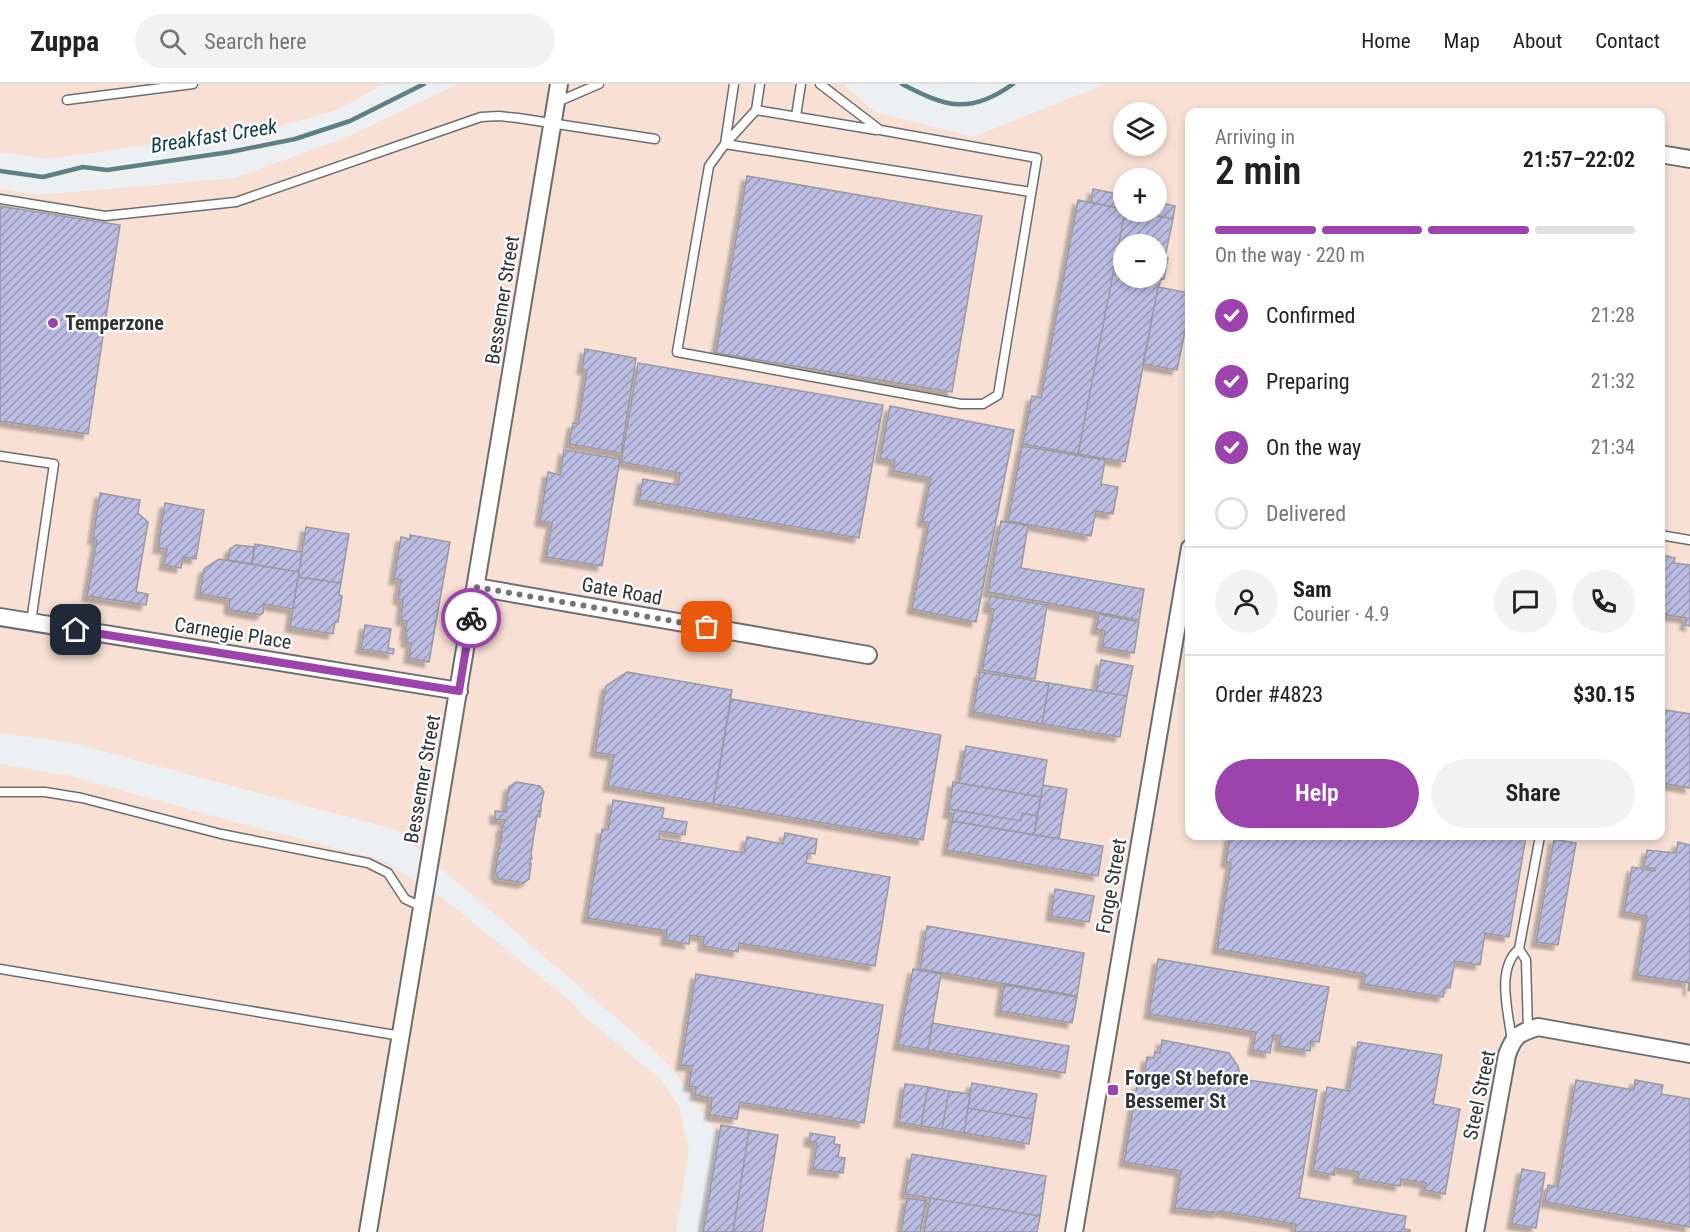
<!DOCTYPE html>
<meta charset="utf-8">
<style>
:root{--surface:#fff;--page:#f2f2f2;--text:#222;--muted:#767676;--line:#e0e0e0;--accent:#9d43ae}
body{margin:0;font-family:"Roboto Condensed",sans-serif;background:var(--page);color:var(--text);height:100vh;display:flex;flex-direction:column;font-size:22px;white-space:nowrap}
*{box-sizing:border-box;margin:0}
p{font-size:20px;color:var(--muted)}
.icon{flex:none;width:33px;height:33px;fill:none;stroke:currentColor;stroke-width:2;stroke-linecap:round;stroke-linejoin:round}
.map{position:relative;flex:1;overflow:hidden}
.details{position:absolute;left:1185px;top:24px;width:480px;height:732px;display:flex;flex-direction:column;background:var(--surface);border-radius:12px;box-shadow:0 3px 9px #0003}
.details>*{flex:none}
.buttons{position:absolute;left:1113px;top:18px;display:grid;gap:12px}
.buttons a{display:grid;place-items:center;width:54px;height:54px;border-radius:50%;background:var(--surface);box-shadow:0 3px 9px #0003;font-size:30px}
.pin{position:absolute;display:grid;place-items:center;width:51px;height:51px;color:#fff;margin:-26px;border-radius:12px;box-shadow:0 3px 9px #0006}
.courier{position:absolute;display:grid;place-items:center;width:60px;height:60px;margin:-30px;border:4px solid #9d43ae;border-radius:50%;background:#fff;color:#222;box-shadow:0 2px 8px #0007}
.head em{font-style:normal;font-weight:600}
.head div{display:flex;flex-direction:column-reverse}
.head{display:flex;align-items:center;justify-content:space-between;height:102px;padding:0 30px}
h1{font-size:39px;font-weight:600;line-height:45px}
.bar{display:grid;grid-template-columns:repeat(4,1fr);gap:9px 6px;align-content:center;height:72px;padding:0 30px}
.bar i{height:8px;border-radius:4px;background:var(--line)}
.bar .current{background:var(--accent)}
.bar p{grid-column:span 4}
.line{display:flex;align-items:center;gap:15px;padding:0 30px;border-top:2px solid var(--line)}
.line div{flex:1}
.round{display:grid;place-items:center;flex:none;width:63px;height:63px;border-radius:32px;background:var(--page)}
ol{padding:0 30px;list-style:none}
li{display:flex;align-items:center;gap:18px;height:66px}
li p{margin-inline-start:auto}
li .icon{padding:6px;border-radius:50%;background:var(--accent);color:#fff;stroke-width:4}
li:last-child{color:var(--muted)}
li i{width:33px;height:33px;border:3px solid var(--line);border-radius:50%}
.primary-button{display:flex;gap:12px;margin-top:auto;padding:12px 30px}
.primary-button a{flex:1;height:69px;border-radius:36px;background:var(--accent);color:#fff;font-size:24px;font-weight:600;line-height:69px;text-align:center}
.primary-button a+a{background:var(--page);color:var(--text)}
header{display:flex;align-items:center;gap:36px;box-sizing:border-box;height:84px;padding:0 30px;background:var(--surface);border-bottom:2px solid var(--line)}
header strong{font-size:28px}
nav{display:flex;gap:33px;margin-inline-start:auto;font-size:21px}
.search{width:420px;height:54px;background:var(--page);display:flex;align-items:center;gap:15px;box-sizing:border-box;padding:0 21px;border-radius:33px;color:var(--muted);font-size:22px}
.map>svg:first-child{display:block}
.commercial{fill:#f8e0d5;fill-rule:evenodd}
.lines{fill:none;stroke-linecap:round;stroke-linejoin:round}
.stream{stroke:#5d8085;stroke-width:4.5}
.building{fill:url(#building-hatch);stroke:#9a9b9e;stroke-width:1.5;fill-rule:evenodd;filter:url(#shadow)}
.lane-casing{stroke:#6b6e70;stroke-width:11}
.street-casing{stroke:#6b6e70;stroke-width:20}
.lane{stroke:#fff;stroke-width:8}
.street{stroke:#fff;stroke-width:16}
.done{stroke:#737476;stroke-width:6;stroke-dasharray:0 10.8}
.route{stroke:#9d43ae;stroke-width:8}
.poi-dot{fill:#9d43ae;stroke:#fbfdff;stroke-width:2}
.labels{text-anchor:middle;stroke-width:4.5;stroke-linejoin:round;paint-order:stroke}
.street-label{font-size:20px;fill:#313233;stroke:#fbfdff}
.poi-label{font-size:20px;font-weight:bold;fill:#313233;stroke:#fbfdff;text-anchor:start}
.water-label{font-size:21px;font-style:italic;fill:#0f3f44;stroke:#fbfdff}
</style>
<header>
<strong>Zuppa</strong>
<div class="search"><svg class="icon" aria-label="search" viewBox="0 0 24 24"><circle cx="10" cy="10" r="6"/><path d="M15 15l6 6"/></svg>Search here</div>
<nav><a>Home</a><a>Map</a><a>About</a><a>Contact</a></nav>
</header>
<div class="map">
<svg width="1690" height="1148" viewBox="0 0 1690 1148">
<defs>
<pattern id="building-hatch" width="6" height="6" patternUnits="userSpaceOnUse" patternTransform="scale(1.5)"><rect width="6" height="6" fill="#babce2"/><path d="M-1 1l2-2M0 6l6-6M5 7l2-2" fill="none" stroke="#9899b8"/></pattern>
<filter id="shadow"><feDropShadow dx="-5" dy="5" stdDeviation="1.5" flood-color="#0004"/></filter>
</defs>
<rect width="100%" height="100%" fill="#edf0f3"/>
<path class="commercial" d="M 0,0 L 384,0 L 337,26 L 280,42 L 50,75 L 0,68 Z
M 458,0 L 843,0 L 875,28 L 973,53 L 1106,0 L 1690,0 L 1690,1148 L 702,1148 L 718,1050 L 674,987 L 655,967 L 396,746 L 72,659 L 0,649 L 0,104 L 36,111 L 235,94 L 347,53 ZM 1124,28 L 1156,28 L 1156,62 L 1124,62 ZM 1190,28 L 1660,28 L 1660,752 L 1190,752 ZM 1124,94 L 1156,94 L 1156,128 L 1124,128 ZM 1124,160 L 1156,160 L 1156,194 L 1124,194 Z
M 0,680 L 71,692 L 220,734 L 382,776 L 444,815 L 576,922 L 579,928 L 661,996 L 679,1022 L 689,1066 L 676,1148 L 0,1148 Z"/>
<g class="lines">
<path class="stream" d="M 902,0 C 946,23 970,31 1013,0
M 0,87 L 43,93 L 83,83 L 107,86 L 230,68 L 295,55 L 350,37 L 424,0"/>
</g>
<path class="building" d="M 747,92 L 982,132 L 952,308 L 716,269 Z
M 1093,105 L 1124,111 L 1124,125 L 1091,119 Z
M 1078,116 L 1124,125 L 1125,128 L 1078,370 L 1023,360 L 1032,312 L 1041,314 Z
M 1156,118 L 1175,122 L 1173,135 L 1150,130 L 1150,128 L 1156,128 Z
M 0,122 L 120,141 L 88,350 L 0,337 Z
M 1125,128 L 1136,128 L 1173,135 L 1165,173 L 1168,174 L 1164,195 L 1161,194 L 1159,203 L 1158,203 L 1125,378 L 1078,370 ZM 1124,160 L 1156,160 L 1156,194 L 1124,194 Z
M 1158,203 L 1190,209 L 1190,223 L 1177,286 L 1143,280 Z
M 585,265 L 636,274 L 621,369 L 569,360 L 573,339 L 578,340 L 587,286 L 582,285 Z
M 638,279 L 883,321 L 859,454 L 639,416 L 643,395 L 678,401 L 680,389 L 621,378 Z
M 890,322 L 1014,346 L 976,538 L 912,525 L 929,439 L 922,437 L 931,394 L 893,387 L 895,377 L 880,374 Z
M 1022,362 L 1105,376 L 1101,400 L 1118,403 L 1113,430 L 1096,427 L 1091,452 L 1008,437 Z
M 564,366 L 620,375 L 602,482 L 546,473 L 552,439 L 540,437 L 548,388 L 560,391 Z
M 100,409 L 140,416 L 138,429 L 148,438 L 136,508 L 148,510 L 146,521 L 87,512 L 97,456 L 93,455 Z
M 165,419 L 204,426 L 196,475 L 183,473 L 181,484 L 164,481 L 167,465 L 158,464 Z
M 1001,437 L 1028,442 L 1021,484 L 1144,505 L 1139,536 L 988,508 Z
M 306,443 L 349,450 L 341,499 L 298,493 Z
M 410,451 L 450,458 L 429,578 L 409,574 L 411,559 L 406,558 L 407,551 L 405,551 L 407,537 L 401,536 L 403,516 L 398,515 L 401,496 L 394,495 L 401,453 L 410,455 Z
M 255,460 L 302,468 L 299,488 L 252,480 Z
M 236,461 L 254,463 L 252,480 L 228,476 L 230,465 Z
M 1663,471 L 1675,474 L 1674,479 L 1690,481 L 1690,542 L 1685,541 L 1686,534 L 1660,530 L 1660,476 Z
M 219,475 L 299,488 L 293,525 L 264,520 L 263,529 L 260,531 L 231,526 L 229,523 L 230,515 L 200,510 L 204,485 Z
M 298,493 L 341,499 L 339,511 L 342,512 L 338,538 L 335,538 L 333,550 L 290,543 Z
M 990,512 L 1047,521 L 1035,595 L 982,586 L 994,525 L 988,524 Z
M 1099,530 L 1139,538 L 1134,569 L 1102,563 L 1105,547 L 1096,545 Z
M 365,541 L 391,545 L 388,564 L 394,565 L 393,570 L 361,565 Z
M 1101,576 L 1133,582 L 1127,612 L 1096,607 Z
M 627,588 L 732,606 L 713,720 L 608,702 L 614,671 L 595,668 L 606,602 Z
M 980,588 L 1049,599 L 1042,640 L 973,628 Z
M 1049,599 L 1127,612 L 1120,653 L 1042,640 Z
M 731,615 L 941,651 L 923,756 L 713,720 Z
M 1660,625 L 1690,630 L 1690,704 L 1660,699 Z
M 966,662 L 1047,676 L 1041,713 L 959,699 Z
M 516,698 L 540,702 L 544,708 L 541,721 L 539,721 L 541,723 L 541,727 L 538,727 L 540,728 L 540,733 L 537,732 L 531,770 L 532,775 L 530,775 L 531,780 L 529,780 L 531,782 L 529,795 L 523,799 L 499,795 L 495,789 L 498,770 L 500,770 L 498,769 L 499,764 L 501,764 L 499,764 L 500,759 L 502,758 L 500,758 L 501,754 L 503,753 L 501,753 L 501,748 L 504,748 L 501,747 L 502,743 L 504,743 L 503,742 L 505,736 L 495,735 L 495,727 L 507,728 L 505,727 L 506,722 L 508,723 L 506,722 L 507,717 L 509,716 L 507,715 L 509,703 Z
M 953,698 L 1041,713 L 1037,732 L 1022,729 L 1021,737 L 949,725 Z
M 1043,701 L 1067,705 L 1059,755 L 1034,751 Z
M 613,716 L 664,724 L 662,734 L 687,738 L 685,751 L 660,747 L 659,755 L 744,769 L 747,753 L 783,760 L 785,749 L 817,755 L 815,770 L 808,769 L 806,779 L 890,793 L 875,882 L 739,859 L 738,868 L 703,862 L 704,853 L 690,851 L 689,860 L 666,856 L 667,847 L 587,834 L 602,745 L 608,746 Z
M 949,725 L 1021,737 L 1022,729 L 1037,732 L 1034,751 L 952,737 L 954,730 L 948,729 Z
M 952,737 L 1103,762 L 1098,792 L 947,766 Z
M 1230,752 L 1526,752 L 1509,853 L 1485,849 L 1480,881 L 1455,877 L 1450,904 L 1445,904 L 1443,913 L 1364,900 L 1365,890 L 1217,865 L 1231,779 L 1226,778 Z
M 1554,755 L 1576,759 L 1558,861 L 1536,858 Z
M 1678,758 L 1690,761 L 1690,907 L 1688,906 L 1689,899 L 1637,891 L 1647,832 L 1624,828 L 1632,783 L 1655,787 L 1655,785 L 1644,783 L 1647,766 L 1676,769 Z
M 1055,805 L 1094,812 L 1089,838 L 1051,832 Z
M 927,842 L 1084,869 L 1077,912 L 920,885 Z
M 1158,875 L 1329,903 L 1319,958 L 1311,957 L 1310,967 L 1279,962 L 1281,952 L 1273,951 L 1270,969 L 1253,966 L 1256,948 L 1149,930 Z
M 913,885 L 941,890 L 928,966 L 898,961 Z
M 696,890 L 883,921 L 864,1039 L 740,1018 L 737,1035 L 710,1031 L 712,1014 L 695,1011 L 696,1003 L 689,1002 L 692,982 L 681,981 Z
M 1004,901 L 1077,913 L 1072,939 L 1000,927 Z
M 932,939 L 1069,962 L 1065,989 L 928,966 Z
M 1162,956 L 1229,969 L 1238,982 L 1241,995 L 1317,1006 L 1299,1114 L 1406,1132 L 1404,1145 L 1410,1146 L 1410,1148 L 1295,1148 L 1296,1140 L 1219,1127 L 1218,1129 L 1175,1124 L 1181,1087 L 1124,1078 L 1137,1001 L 1143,1001 L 1147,973 L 1154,974 L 1155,968 L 1160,969 Z
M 1358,958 L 1442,971 L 1433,1020 L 1460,1025 L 1445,1110 L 1424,1106 L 1426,1099 L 1401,1095 L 1400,1102 L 1358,1095 L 1359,1088 L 1335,1084 L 1334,1091 L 1313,1087 L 1327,1003 L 1349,1007 Z
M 1576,996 L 1634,1006 L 1635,996 L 1663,1001 L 1661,1010 L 1690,1015 L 1690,1143 L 1545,1118 L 1548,1101 L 1558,1103 Z
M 972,999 L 1037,1010 L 1033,1035 L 968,1024 Z
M 905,1000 L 928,1003 L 921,1042 L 899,1038 Z
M 928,1003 L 949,1007 L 942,1045 L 921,1042 Z
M 949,1007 L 970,1010 L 964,1049 L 942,1045 Z
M 968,1024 L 1033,1035 L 1029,1060 L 964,1049 Z
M 721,1041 L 749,1046 L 733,1148 L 703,1148 Z
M 749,1046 L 778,1051 L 762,1148 L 733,1148 Z
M 810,1049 L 835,1053 L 834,1060 L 840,1061 L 838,1073 L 845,1074 L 843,1089 L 813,1085 L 817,1059 L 809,1057 Z
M 912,1070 L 1046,1092 L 1040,1132 L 905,1110 Z
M 1522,1085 L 1545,1089 L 1536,1144 L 1512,1140 Z
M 907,1114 L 926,1117 L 920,1148 L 901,1148 Z
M 930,1114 L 1040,1132 L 1037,1148 L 924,1148 Z"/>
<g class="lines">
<defs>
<path id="lane" d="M 734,0 L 725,60 L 709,82 L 677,268 L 961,320 L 983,320 L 998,311 L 1037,74 L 880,46 L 820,0
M 67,16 L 193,0
M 557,18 L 599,0
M 756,26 L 876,46
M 796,32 L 801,0
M 725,60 L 1031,108
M 725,60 L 756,26 L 760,0
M 0,115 L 105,132 L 236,118 L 481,33 L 499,32 L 518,34 L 655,55
M 0,372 L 54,380 L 31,538
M 1660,451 L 1690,456
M 0,708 L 45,708 L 82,714 L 221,750 L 368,779 L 388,789 L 405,815 L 422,823
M 0,885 L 401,952
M 1528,946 L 1526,876 L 1519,865 L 1540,752
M 1512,958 C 1509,930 1495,885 1519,865"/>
<path id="street" d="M 1660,70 L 1690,75
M 476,503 L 868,571
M 0,533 L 459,607
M 368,1148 L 559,0
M 1074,1148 L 1190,464
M 1475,1148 L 1507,971 C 1514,952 1518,949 1538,943 L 1690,970"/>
</defs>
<use href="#lane" class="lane-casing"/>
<use href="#street" class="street-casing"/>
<use href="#lane" class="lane"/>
<use href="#street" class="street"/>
</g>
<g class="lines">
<path class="done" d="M 471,534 L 476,503 L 707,543"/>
<path class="route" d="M 76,546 L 459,607 L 471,534"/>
</g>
<g class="poi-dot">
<circle cx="53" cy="239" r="6"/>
<rect x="1107" y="1000" width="12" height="12" rx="3"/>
</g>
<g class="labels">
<g class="street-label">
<text transform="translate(502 216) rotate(-81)" y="7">Bessemer Street</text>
<text transform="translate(622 507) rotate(10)" y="7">Gate Road</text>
<text transform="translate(233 549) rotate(9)" y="7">Carnegie Place</text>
<text transform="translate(422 695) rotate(-80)" y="7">Bessemer Street</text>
<text transform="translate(1111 802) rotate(-80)" y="7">Forge Street</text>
<text transform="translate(1479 1011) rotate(-78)" y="7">Steel Street</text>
</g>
<g class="poi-label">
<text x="65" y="246">Temperzone</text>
<text x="1125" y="1001">Forge St before<tspan x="1125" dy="23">Bessemer St</tspan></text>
</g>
<g class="water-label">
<text transform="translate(214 52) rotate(-9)" y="7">Breakfast Creek</text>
</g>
</g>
</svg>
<div class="buttons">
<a><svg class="icon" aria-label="layers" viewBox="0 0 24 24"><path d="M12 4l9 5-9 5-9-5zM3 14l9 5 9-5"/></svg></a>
<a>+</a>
<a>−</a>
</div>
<div class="pin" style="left:707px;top:543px;background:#ea580c"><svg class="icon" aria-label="bag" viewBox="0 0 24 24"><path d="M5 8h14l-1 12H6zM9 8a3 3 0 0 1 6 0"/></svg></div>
<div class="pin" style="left:76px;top:546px;background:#1f2937"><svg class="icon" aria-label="home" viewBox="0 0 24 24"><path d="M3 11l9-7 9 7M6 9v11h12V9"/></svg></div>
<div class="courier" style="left:471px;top:534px"><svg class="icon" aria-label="bike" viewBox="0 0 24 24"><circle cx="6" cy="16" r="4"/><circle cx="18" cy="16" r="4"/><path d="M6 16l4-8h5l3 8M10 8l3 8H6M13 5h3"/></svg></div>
<section class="details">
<div class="head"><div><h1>2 min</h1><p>Arriving in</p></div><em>21:57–22:02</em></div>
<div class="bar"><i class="current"></i><i class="current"></i><i class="current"></i><i></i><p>On the way · 220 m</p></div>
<ol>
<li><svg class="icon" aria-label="check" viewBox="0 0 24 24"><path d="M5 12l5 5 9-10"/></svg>Confirmed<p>21:28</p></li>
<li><svg class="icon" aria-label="check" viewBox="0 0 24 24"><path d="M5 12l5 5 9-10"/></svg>Preparing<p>21:32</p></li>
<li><svg class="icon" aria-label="check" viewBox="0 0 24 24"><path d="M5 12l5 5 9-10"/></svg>On the way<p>21:34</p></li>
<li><i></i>Delivered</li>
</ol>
<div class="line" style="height:108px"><a class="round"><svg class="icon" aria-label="person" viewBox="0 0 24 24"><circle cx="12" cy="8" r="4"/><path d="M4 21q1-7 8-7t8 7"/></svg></a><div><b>Sam</b><p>Courier · 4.9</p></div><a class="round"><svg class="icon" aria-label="chat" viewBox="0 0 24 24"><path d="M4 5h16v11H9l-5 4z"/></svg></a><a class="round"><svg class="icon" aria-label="phone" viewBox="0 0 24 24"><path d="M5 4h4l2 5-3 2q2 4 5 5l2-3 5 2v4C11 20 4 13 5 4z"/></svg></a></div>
<div class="line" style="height:78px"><div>Order #4823</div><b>$30.15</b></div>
<div class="primary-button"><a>Help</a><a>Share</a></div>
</section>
</div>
